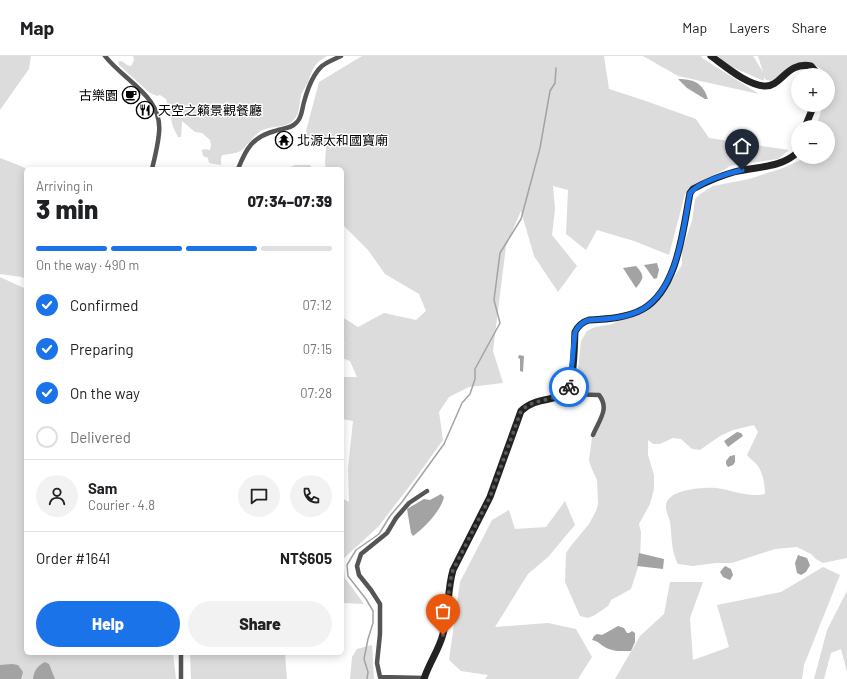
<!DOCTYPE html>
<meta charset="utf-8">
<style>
:root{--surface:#fff;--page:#f2f2f2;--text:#202124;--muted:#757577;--line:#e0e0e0;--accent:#1a73e8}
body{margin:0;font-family:Barlow,"Noto Sans TC",sans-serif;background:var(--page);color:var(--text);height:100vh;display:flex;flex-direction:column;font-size:15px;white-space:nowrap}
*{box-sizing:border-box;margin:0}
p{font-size:13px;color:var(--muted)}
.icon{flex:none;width:22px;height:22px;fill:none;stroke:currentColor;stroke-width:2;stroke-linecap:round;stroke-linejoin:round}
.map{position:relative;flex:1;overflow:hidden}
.side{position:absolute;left:24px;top:111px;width:320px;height:488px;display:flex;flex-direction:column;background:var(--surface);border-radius:6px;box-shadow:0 2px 10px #0003}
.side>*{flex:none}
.buttons{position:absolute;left:791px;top:12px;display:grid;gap:8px}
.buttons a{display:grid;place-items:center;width:44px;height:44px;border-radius:50%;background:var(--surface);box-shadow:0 2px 10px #0003;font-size:20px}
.pin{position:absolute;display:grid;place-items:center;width:34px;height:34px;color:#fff;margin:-41px -17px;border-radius:50% 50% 50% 0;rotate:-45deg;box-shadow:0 0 4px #0007}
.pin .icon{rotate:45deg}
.courier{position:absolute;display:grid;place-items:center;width:40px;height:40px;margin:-20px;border:3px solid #1a73e8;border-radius:50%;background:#fff;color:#222;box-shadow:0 1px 5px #0007}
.overview em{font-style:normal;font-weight:800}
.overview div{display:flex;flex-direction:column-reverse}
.overview{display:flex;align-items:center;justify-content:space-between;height:68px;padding:0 12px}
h1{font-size:26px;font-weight:800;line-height:30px}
.bar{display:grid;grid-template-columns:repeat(4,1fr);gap:6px 4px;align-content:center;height:48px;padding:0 12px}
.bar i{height:5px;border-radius:3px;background:var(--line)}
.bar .on{background:var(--accent)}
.bar p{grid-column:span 4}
.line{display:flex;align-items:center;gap:10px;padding:0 12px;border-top:1px solid var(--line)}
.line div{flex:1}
.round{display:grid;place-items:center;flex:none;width:42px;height:42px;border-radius:21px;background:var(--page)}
ol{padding:0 12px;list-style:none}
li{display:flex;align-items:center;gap:12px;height:44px}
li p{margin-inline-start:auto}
li .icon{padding:4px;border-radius:50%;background:var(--accent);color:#fff;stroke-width:4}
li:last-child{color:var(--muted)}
li i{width:22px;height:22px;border:2px solid var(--line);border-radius:50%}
.primary-button{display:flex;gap:8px;margin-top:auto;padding:8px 12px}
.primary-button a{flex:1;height:46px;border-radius:24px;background:var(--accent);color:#fff;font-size:16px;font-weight:800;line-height:46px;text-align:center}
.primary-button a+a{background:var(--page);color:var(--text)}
header{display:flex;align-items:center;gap:24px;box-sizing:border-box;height:56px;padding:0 20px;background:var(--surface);border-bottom:1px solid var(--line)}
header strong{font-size:19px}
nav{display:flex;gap:22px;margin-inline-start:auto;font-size:14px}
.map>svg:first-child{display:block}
.green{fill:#dcdcdc}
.water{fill:#a3a3a3}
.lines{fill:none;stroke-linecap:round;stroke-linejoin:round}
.stream{stroke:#a3a3a3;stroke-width:1.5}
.street{stroke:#555;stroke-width:4.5}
.secondary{stroke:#222;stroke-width:7}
.done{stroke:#595959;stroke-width:4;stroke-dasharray:0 7.2}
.route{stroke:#1a73e8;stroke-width:5}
.labels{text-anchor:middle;stroke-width:3;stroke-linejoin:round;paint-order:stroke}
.poi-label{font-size:13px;fill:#000;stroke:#fff;text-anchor:start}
</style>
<header>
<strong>Map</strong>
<nav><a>Map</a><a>Layers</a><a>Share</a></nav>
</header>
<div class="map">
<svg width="847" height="623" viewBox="0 0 847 623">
<rect width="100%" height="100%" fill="#fff"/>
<path class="green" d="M 0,0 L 31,0 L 29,13 L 0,54 Z
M 133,0 L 327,0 C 313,8 313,13 308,26 C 306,31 302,35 301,40 C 299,47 300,55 296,61 C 289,73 274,69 263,74 C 254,78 250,87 243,93 C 238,98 228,98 222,99 L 221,102 L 221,109 L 209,107 L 208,102 L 203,100 L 202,95 L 203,93 L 210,94 L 211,89 L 210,84 L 202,77 L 195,76 L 182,65 L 181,81 L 178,81 L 173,71 L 166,43 L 160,39 L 157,40 L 150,37 L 119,9 L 118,6 L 120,5 C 124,5 126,10 131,10 L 134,4 Z
M 362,0 L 604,0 L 609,33 L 643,44 L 696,63 L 709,82 L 789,94 L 778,103 L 730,110 L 685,138 L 669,199 L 634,185 L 597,174 L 586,194 L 566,178 L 568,134 L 553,130 L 555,153 L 552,179 L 577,210 L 558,236 L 534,200 L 521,155 L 506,190 L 493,295 L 503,327 L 469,331 L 449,341 L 439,356 L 443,384 L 415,423 L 378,471 L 343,503 L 345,522 L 364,548 L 342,547 L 342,442 L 349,446 L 348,413 L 353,365 L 342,363 L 342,321 L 357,321 L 350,305 L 342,302 L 342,290 L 345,288 L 342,285 L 342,261 L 358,271 L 384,257 L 416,264 L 426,255 L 419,238 L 385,218 L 368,194 L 342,168 L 342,113 L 326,113 L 325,108 L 326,90 L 309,88 L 306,75 L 319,26 Z
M 643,0 L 701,0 L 702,2 L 759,38 L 678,20 Z
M 718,0 L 753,0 L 763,16 L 758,0 L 847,0 L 847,502 L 823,507 L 816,503 L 811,498 L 797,491 L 775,493 L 732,507 L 716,507 L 693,510 L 678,508 C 671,496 672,480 670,466 C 669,461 666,456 666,451 C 665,433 704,431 716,432 C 733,434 748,442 765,438 C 765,429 763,418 758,410 C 755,406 750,403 747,399 L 758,376 L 754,369 L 733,374 L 720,380 L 700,394 L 692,393 L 681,383 L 673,382 L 660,388 L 653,388 L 648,384 L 648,399 L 654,419 L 654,433 L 650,448 L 639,468 L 641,476 L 640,505 L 631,533 L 611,544 L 608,550 L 595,559 L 588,562 L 580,560 L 565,526 L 566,497 L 570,491 L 589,468 L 596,455 L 598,448 L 597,424 L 591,411 L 589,404 L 592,382 L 605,358 L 603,343 L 598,339 L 584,335 L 579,330 L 577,322 L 581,285 L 587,275 L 595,271 L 612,268 L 632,259 L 670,227 L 682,209 L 682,194 L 692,165 L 695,143 L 700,138 L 713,130 L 749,123 L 783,112 L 803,103 L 804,101 L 828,101 L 828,71 L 816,71 L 823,49 L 828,49 L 828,19 C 823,14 817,9 810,8 C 801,7 778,21 770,25 L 766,24 L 764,21 L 764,25 L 730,10 Z
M 0,102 L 21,110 L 26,113 L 26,224 L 22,221 L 0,218 Z
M 295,109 L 310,109 L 313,113 L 291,113 L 290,111 Z
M 0,221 L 26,233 L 26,597 L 173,597 L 176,623 L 0,623 Z
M 565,445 L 575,469 L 548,501 L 528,518 L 495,571 L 548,567 L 576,573 L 592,601 L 578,623 L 485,623 L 488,619 L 461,615 L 449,604 L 460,526 L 492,464 L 509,454 L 515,473 L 546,471 Z
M 823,511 L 840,519 L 804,609 L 802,623 L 615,623 L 640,580 L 664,558 L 670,526 L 703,526 L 690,562 L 693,604 L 729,591 L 717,549 L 781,536 Z
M 847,535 L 847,616 L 841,593 L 831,597 L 824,623 L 814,623 L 827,574 Z
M 372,589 L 374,623 L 350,623 L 352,601 L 357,593 Z
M 190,597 L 285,597 L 287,623 L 191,623 Z"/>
<path class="water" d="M 678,23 C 694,23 703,27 708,43 L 705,43 L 687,32 Z
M 657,207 L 659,214 L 657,222 L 654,223 L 644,209 Z
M 636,210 C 645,220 644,222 636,232 L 623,212 Z
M 519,299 L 524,300 L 523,316 L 520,315 L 520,303 L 518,302 Z
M 737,376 L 741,377 L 743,380 L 728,391 L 724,385 Z
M 735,399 L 735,406 L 733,409 L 728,411 L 726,408 L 726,405 L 730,400 Z
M 441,438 L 444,441 C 441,455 424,472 413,480 L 411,477 L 407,453 L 424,443 L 430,444 Z
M 639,497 L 664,503 L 663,513 L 637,510 Z
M 798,499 L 807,502 L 810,509 L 806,516 L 801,519 L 797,517 L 795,507 Z
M 725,510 L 731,513 L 733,519 L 730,524 L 723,521 L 720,516 Z
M 618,570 L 624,572 L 627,577 L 629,577 L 632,575 L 635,577 L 635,586 L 631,595 C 621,595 612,596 603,590 C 599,587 597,585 592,584 L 594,580 L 597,578 L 602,579 Z
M 45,606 L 49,608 L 55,623 L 33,623 C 34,615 37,610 45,606 Z
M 12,608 L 18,609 L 23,616 L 21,623 L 0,623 L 0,609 Z"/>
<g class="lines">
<path class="stream" d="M 367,623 L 368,616 L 364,603 L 368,583 L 373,567 L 373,555 L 366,543 L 348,520 L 347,509 L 356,494 L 379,478 L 390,460 L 402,446 L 444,388 L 462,347 L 470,338 L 475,323 L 475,313 L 500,267 L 494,244 L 500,197 L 521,163 L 540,92 L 550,35 L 555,27 L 556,12"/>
<path class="street" d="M 105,0 C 124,25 163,40 159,77 C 158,89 155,101 152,113
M 238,113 C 246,93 252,81 275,75 C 283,72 291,73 297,66 C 302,61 302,53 304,46 C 307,35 313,18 322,10 C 327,6 335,3 341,0
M 563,338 L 599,339 C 610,353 599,364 593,379
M 181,597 L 181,623
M 424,622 L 380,621 L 377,607 L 380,578 L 380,548 L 371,534 L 359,519 L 357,510 L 361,498 L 387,477 L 396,462 L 409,447 L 427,435"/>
<path class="secondary" d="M 711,0 C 725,10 748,30 765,30 C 781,31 787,5 811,10 L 819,19
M 805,71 L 814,49
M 424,623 C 429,607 439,594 443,578 C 449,557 447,535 453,514 L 490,441 L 521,355 C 529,347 539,345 549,343 C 554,342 560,340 564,337 C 575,328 574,290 575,276 C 578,270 582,266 589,264 C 607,263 627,262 643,253 C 678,233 683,173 690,137 L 693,133 C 706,126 720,120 734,116 C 756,110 780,113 798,96"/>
</g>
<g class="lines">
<path class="done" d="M 443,579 C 448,557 447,535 453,514 L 490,441 L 521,355 C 534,341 557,347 569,331"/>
<path class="route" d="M 569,331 L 571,317 L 575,276 C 578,270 582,266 589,264 C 607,263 627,262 643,253 C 678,232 683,173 690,137 C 699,126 728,117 742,114"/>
</g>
<defs>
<symbol id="cafe-ring" viewBox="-11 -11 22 22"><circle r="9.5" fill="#fff" stroke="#000" stroke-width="1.5"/><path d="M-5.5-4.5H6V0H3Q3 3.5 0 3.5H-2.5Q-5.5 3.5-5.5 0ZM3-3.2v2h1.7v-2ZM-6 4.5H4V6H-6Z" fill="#000"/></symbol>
<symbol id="restaurant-ring" viewBox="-11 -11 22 22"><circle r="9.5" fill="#fff" stroke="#000" stroke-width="1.5"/><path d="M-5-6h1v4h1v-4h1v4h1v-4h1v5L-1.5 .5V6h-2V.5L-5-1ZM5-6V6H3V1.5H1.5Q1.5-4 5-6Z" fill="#000"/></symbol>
<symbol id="temple-ring" viewBox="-11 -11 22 22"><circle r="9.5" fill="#fff" stroke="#000" stroke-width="1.5"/><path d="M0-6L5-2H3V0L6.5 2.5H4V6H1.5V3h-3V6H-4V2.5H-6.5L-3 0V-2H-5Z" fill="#000"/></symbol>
</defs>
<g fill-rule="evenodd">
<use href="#cafe-ring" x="121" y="29" width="20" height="20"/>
<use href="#restaurant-ring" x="135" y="44" width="20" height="20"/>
<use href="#temple-ring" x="274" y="74" width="20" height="20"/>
</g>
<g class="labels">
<g class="poi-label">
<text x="118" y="44" text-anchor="end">古樂園</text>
<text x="158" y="59">天空之籟景觀餐廳</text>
<text x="297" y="89">北源太和國寶廟</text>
</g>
</g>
</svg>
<div class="buttons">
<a>+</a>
<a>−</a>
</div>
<div class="pin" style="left:443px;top:579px;background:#ea580c"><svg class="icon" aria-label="bag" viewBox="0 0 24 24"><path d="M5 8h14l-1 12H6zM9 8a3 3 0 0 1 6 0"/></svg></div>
<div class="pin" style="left:742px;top:114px;background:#1f2937"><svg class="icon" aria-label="home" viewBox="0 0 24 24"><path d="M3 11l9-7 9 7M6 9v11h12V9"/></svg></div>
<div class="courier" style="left:569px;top:331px"><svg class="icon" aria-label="bike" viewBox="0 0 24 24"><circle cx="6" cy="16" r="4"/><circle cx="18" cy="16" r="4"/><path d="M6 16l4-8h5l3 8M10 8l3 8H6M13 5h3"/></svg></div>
<section class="side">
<div class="overview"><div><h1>3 min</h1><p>Arriving in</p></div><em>07:34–07:39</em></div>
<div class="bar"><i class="on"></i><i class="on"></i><i class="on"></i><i></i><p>On the way · 490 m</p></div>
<ol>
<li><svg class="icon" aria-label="check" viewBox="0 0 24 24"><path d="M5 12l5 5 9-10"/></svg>Confirmed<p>07:12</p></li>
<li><svg class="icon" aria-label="check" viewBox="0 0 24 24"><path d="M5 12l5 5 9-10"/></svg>Preparing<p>07:15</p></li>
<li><svg class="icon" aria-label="check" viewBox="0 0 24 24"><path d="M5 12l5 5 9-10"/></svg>On the way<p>07:28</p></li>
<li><i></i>Delivered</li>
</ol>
<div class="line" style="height:72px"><a class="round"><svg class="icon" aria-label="person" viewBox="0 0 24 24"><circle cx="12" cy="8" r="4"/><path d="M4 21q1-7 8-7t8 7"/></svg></a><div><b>Sam</b><p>Courier · 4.8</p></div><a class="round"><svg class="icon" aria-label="chat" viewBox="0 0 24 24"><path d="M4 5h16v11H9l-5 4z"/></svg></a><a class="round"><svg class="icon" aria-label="phone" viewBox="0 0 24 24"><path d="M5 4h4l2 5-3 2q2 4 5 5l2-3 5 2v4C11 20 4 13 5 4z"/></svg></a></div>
<div class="line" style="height:52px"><div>Order #1641</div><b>NT$605</b></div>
<div class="primary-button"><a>Help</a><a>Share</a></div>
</section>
</div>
